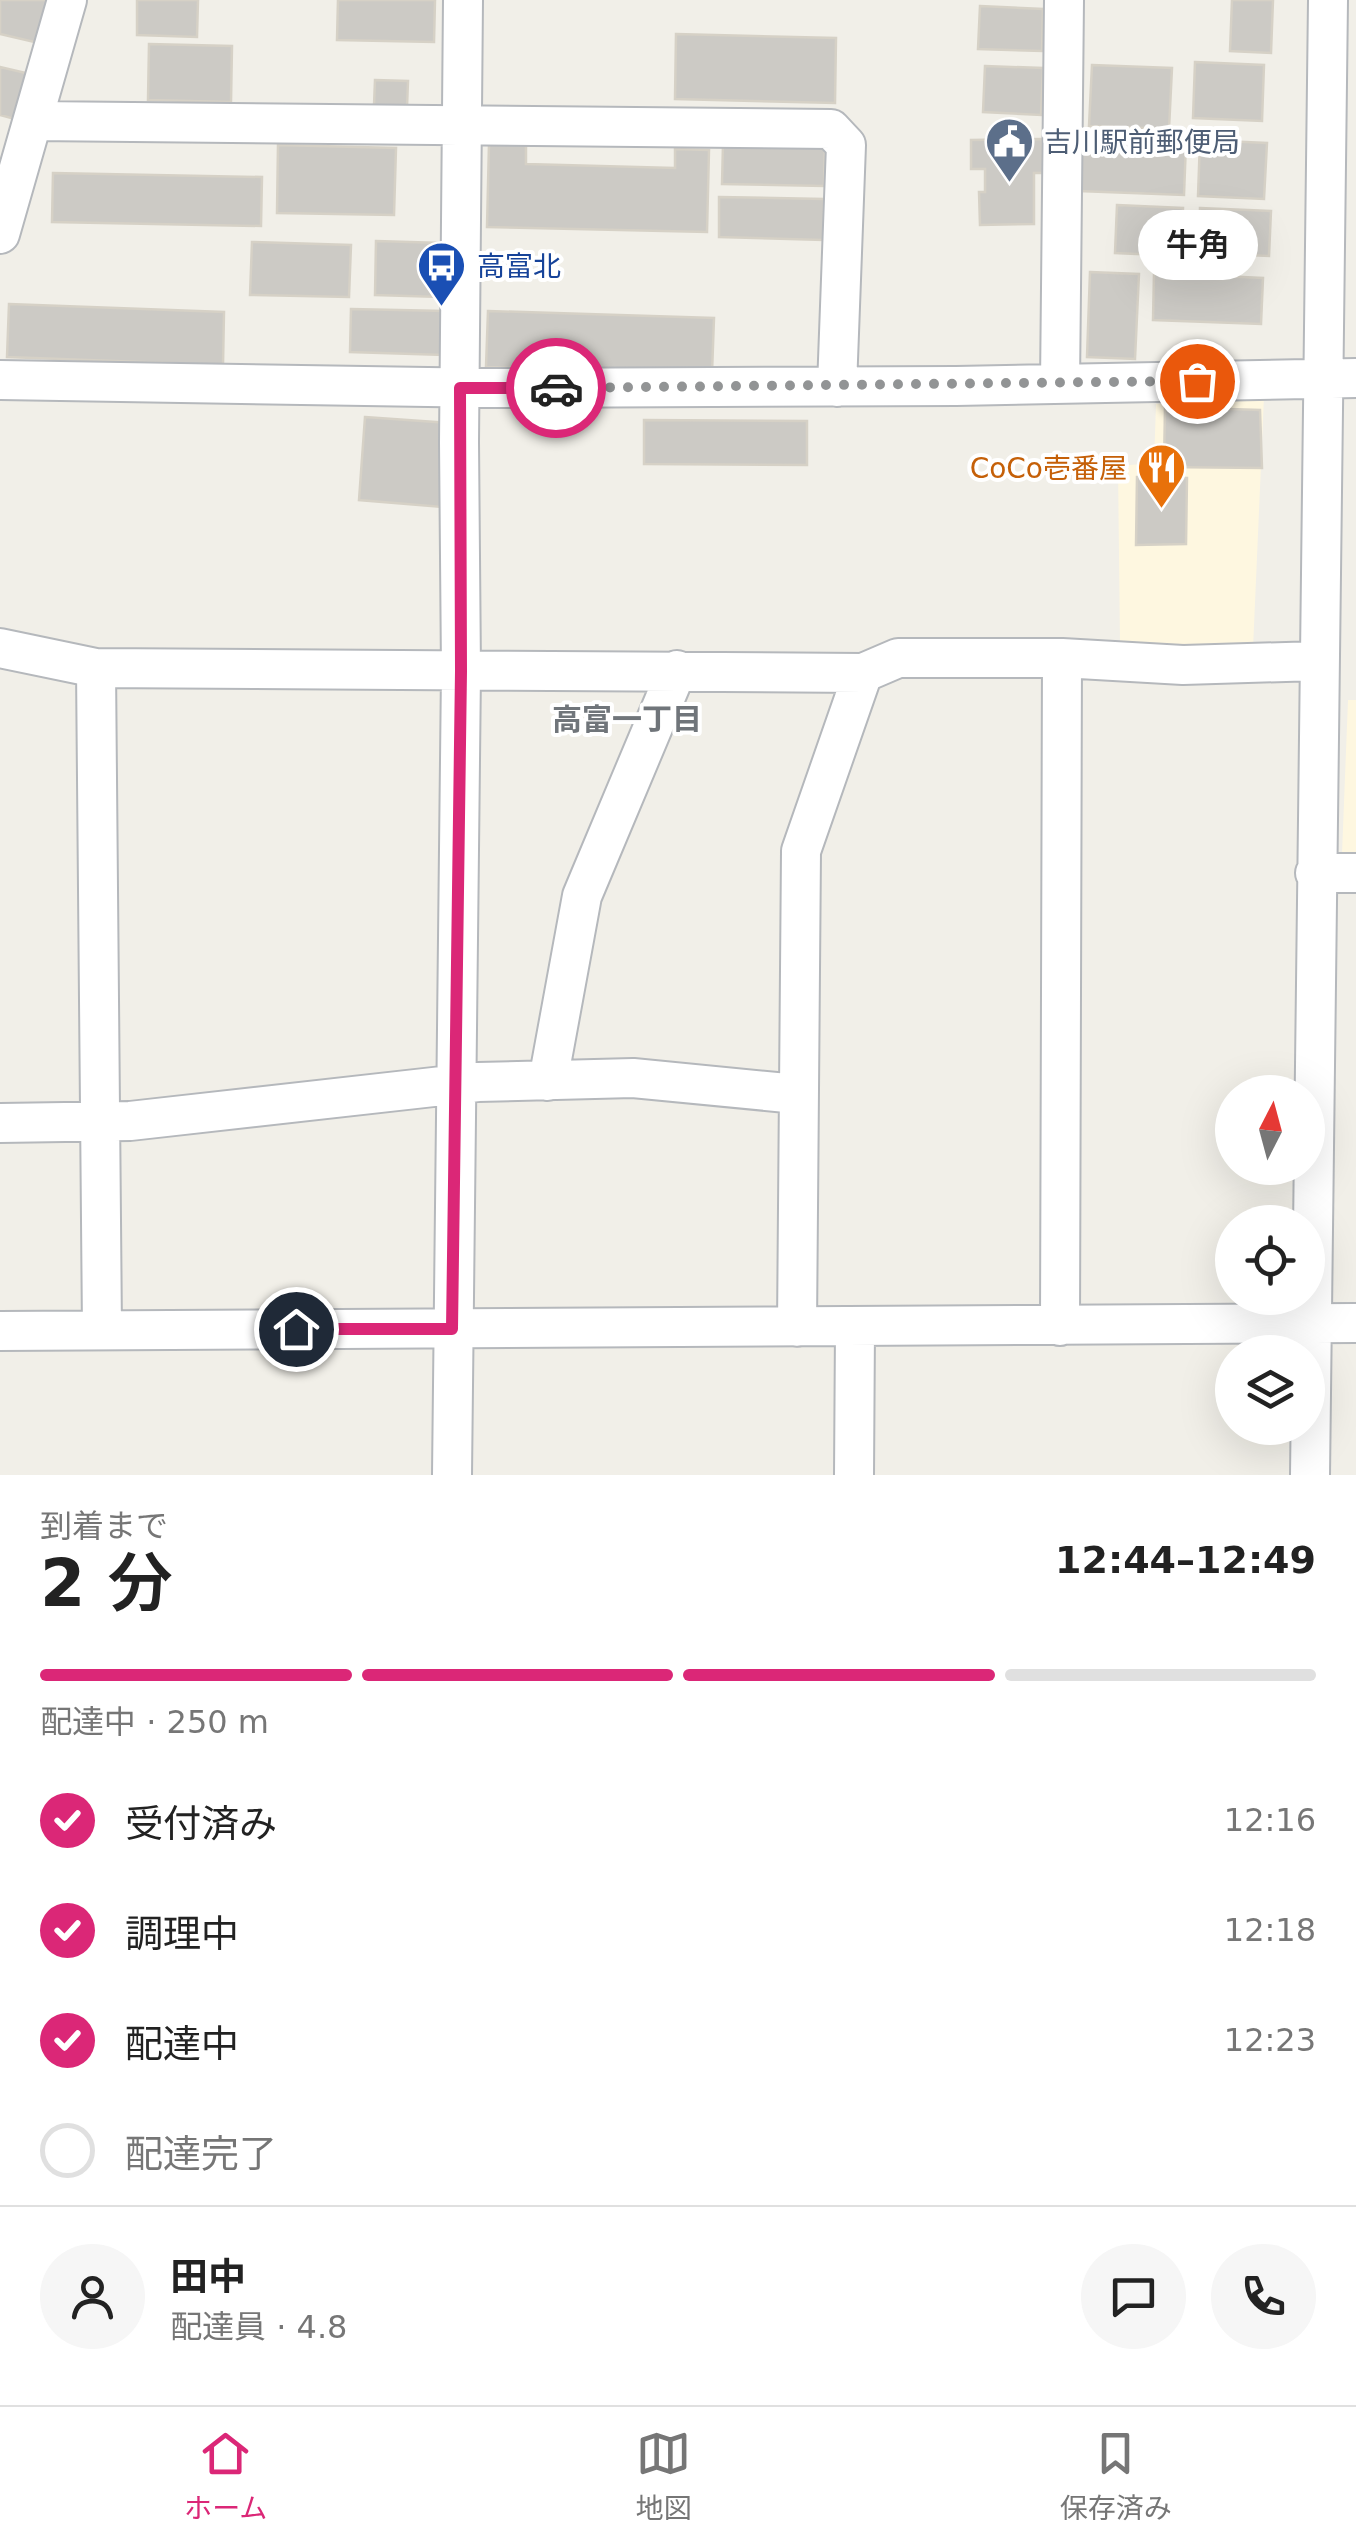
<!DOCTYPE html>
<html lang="ja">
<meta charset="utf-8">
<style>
:root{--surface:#fff;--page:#f6f6f6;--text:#222;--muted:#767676;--line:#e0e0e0;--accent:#db2777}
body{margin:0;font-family:"DejaVu Sans","Noto Sans JP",sans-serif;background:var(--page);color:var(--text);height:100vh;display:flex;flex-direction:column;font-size:38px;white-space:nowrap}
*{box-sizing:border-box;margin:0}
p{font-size:32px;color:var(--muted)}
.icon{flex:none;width:55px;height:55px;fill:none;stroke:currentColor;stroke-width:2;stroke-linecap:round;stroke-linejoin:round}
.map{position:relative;height:1475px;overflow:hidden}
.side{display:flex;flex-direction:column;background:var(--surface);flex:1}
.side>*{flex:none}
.needle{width:65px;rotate:6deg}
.tools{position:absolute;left:1215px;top:1075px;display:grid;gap:20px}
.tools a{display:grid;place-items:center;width:110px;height:110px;border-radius:50%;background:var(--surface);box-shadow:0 10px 40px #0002;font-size:50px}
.pin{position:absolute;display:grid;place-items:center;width:85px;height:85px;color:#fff;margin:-42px;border:5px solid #fff;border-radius:50%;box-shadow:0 2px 10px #0007}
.courier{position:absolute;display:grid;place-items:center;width:100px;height:100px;margin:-50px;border:8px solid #db2777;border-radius:50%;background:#fff;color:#222;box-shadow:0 2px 12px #0007}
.bubble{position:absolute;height:70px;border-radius:35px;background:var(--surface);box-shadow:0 10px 40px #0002;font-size:32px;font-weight:600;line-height:70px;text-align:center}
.summary em{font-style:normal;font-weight:600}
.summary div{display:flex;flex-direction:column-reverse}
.summary{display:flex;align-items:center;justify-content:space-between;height:170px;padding:0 40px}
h1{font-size:65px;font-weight:600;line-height:75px}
.bar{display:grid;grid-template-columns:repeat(4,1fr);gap:15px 10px;align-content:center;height:120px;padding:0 40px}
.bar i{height:12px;border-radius:8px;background:var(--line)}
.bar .active{background:var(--accent)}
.bar p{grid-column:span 4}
.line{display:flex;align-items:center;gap:25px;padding:0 40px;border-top:2px solid var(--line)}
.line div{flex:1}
.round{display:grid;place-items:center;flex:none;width:105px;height:105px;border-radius:52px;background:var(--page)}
ol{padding:0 40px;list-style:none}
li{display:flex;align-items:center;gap:30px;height:110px}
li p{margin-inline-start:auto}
li .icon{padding:10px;border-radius:50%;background:var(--accent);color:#fff;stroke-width:4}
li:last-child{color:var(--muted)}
li i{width:55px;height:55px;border:5px solid var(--line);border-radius:50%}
.tabs{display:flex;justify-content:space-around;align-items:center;height:140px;border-top:2px solid var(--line);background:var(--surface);font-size:28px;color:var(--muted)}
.tabs a{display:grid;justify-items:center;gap:5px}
.tabs .active{color:var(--accent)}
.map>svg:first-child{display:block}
.commercial{fill:#fef7e0}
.building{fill:#cccac5;stroke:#d6d1c6;stroke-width:2.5}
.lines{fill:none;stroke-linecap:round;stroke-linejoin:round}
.minor-casing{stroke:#b5b8bc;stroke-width:42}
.minor{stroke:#fff;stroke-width:38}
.done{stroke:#929495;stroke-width:10;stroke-dasharray:0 18}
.route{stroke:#db2777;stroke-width:12}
.labels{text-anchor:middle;stroke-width:8;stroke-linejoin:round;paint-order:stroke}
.service-label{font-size:28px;fill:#4e5e75;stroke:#fff;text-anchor:start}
.transit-label{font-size:28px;fill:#164399;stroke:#fff;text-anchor:start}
.food-label{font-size:28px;fill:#c56008;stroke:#fff;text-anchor:end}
.neighbourhood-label{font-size:30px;font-weight:bold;fill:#70757a;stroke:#fff}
</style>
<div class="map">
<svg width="1356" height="1475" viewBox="0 0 1356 1475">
<rect width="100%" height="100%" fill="#f1efe8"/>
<path class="commercial" d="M 1264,396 L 1253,649 L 1120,643 L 1118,466 L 1154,463 L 1156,404 Z
M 1348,700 L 1356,700 L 1356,853 L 1342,854 Z"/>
<path class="building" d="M 0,0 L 54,0 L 43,44 L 0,34 Z
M 137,0 L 198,0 L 197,37 L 137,35 Z
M 338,0 L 435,0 L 434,42 L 337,40 Z
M 1232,0 L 1273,0 L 1271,53 L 1230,51 Z
M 980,6 L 1043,9 L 1042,51 L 978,49 Z
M 676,34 L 836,38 L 835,103 L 675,99 Z
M 149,44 L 232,46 L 231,102 L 148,100 Z
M 1195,62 L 1264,65 L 1262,121 L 1193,118 Z
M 1092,65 L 1172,68 L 1169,129 L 1089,126 Z
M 985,66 L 1043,68 L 1041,115 L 983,112 Z
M 0,67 L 34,75 L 22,121 L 0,115 Z
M 375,80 L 408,81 L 407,107 L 374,106 Z
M 1042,139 L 1043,173 L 1034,173 L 1034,224 L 980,225 L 979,192 L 985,192 L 985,169 L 971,169 L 971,140 Z
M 1081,139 L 1186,143 L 1184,195 L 1079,191 Z
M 1200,140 L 1267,143 L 1264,199 L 1198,196 Z
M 489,144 L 526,145 L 526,164 L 675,168 L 675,149 L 709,150 L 707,232 L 487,227 Z
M 723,144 L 825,147 L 824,186 L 722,184 Z
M 278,145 L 396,148 L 394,215 L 277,213 Z
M 53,173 L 262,177 L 261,226 L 52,222 Z
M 719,197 L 824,199 L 823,240 L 719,237 Z
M 1117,205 L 1183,208 L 1181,256 L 1115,253 Z
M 1200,208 L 1271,211 L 1269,256 L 1199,253 Z
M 376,241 L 442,243 L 441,297 L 375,295 Z
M 252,242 L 351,245 L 349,297 L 250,295 Z
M 1090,272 L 1139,274 L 1135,359 L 1087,357 Z
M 1154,273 L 1263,278 L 1261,324 L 1153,320 Z
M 9,304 L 224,312 L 223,365 L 7,357 Z
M 351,309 L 445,311 L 444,355 L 350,352 Z
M 488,311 L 714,318 L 712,373 L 486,367 Z
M 1165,407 L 1260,410 L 1262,468 L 1164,467 Z
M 365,417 L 449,423 L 442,507 L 359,500 Z
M 644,420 L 807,421 L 807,465 L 644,464 Z
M 1137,477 L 1187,478 L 1186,544 L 1136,545 Z"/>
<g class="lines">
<defs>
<path id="minor" d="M 34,121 L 831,129 L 846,145 L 837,387
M 0,234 L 67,0
M 0,380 L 491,388 L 956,386 L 1356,378
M 1060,384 L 1064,0
M 0,648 L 96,668 L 863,673 L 898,658 L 1062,658 L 1183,665 L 1318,661
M 96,668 L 102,1330
M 1315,873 L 1356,873
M 548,1081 L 582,896 L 677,670
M 0,1123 L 130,1121 L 478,1082 L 633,1078 L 797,1094
M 1060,1326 L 1062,658
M 797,1327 L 801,851 L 863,673
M 0,1331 L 1356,1323
M 452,1475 L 461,671 L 459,442 L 463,0
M 854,1475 L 855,1328
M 1310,1475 L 1328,0"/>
</defs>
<use href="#minor" class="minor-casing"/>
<use href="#minor" class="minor"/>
</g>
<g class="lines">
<path class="done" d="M 556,388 L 1197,381"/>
<path class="route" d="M 296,1329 L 452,1329 L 461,671 L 460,388 L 556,388"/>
</g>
<defs>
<symbol id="civic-pin" viewBox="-11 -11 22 30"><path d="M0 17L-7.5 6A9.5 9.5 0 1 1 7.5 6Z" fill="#5c6f8a" stroke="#fff"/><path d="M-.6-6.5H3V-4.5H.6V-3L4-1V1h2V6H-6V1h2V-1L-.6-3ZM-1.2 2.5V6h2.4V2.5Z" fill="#fff"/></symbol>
<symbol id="bus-pin" viewBox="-11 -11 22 30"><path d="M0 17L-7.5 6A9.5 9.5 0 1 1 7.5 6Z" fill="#1a4fb4" stroke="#fff"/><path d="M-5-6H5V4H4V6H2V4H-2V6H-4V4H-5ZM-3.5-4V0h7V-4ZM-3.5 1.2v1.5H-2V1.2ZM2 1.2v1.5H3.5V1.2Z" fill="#fff"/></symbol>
<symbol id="restaurant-pin" viewBox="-11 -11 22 30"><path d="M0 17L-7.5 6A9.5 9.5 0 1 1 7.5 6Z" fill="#e8710a" stroke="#fff"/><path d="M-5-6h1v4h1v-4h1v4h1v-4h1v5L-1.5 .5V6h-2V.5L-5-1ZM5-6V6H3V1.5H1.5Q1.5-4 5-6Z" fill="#fff"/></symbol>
</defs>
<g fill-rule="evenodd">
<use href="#civic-pin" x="982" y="114" width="55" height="75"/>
<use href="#bus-pin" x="414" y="238" width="55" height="75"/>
<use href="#restaurant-pin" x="1134" y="440" width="55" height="75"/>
</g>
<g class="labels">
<g class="service-label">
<text x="1044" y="152">吉川駅前郵便局</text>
</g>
<g class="transit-label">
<text x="477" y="276">高富北</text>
</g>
<g class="food-label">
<text x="1127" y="478">CoCo壱番屋</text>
</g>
<g class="neighbourhood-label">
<text x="627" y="730">高富一丁目</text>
</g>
</g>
</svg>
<div class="tools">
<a><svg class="needle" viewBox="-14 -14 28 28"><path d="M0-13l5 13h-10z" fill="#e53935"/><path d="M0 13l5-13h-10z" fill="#767676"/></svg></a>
<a><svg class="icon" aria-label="locate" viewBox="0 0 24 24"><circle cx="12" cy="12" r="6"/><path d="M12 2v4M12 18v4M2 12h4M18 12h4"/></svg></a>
<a><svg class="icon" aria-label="layers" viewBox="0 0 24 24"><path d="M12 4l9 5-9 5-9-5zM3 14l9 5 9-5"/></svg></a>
</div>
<div class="pin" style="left:1197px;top:381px;background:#ea580c"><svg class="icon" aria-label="bag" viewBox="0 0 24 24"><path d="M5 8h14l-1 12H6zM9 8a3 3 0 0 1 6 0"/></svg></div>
<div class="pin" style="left:296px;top:1329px;background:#1f2937"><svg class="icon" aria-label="home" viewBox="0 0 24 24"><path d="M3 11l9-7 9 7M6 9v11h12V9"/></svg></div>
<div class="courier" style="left:556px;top:388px"><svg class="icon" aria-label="car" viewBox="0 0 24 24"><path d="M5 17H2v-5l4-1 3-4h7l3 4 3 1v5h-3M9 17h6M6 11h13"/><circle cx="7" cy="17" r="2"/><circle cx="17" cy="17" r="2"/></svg></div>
<div class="bubble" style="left:1138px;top:210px;width:120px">牛角</div>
</div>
<section class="side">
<div class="summary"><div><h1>2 分</h1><p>到着まで</p></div><em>12:44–12:49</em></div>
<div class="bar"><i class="active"></i><i class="active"></i><i class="active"></i><i></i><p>配達中 · 250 m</p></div>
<ol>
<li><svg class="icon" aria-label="check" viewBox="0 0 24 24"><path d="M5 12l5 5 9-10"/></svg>受付済み<p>12:16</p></li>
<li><svg class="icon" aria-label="check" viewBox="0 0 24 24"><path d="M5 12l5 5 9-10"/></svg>調理中<p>12:18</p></li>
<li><svg class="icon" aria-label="check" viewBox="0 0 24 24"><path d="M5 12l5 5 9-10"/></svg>配達中<p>12:23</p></li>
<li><i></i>配達完了</li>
</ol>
<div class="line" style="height:180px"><a class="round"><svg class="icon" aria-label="person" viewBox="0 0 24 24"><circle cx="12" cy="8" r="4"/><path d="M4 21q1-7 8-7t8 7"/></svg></a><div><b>田中</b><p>配達員 · 4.8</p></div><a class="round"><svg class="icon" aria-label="chat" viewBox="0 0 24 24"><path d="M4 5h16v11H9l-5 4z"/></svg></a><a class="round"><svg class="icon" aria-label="phone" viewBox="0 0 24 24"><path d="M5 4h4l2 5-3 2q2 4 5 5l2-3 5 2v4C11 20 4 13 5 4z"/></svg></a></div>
</section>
<nav class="tabs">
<a class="active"><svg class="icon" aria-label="home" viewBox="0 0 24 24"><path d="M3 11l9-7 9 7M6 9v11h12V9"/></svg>ホーム</a>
<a><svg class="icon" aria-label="map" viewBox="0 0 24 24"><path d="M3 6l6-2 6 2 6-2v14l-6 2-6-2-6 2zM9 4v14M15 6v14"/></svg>地図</a>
<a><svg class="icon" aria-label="saved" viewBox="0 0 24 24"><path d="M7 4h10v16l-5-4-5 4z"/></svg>保存済み</a>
</nav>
